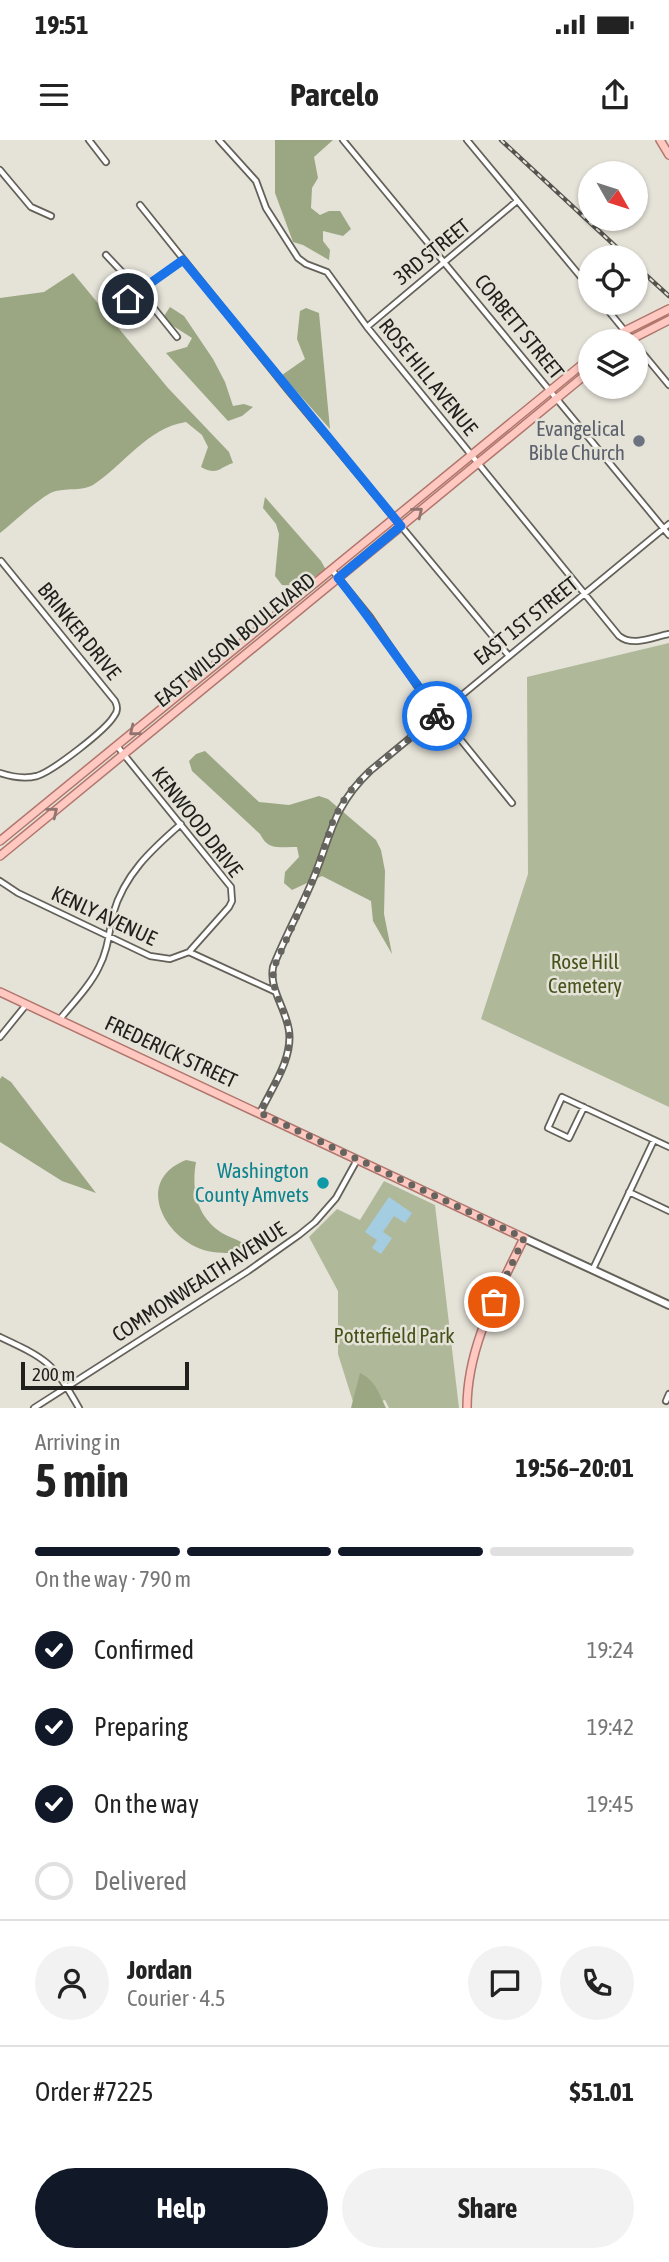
<!DOCTYPE html>
<meta charset="utf-8">
<style>
:root{--surface:#fff;--page:#f2f2f2;--text:#222;--muted:#767676;--line:#e0e0e0;--accent:#111827}
body{margin:0;font-family:"Asap Condensed",sans-serif;background:var(--page);color:var(--text);height:100vh;display:flex;flex-direction:column;font-size:26px;white-space:nowrap}
*{box-sizing:border-box;margin:0}
p{font-size:23px;color:var(--muted)}
.icon{flex:none;width:38px;height:38px;fill:none;stroke:currentColor;stroke-width:2;stroke-linecap:round;stroke-linejoin:round}
.map{position:relative;height:1268px;overflow:hidden}
.details{display:flex;flex-direction:column;background:var(--surface);flex:1}
.details>*{flex:none}
.needle{width:46px;rotate:129deg}
.controls{position:absolute;left:578px;top:21px;display:grid;gap:14px}
.controls a{display:grid;place-items:center;width:70px;height:70px;border-radius:50%;background:var(--surface);box-shadow:0 2px 5px #0004;font-size:35px}
.scale{position:absolute;left:21px;bottom:18px;width:168px;box-sizing:border-box;padding-left:7px;border:4px solid #21201d;border-top:0;font-size:19px;line-height:24px;white-space:nowrap;color:#21201d;-webkit-text-stroke:5px #e5e2d8;paint-order:stroke}
.pin{position:absolute;display:grid;place-items:center;width:60px;height:60px;color:#fff;margin:-30px;border:4px solid #fff;border-radius:50%;box-shadow:0 2px 7px #0007}
.courier{position:absolute;display:grid;place-items:center;width:70px;height:70px;margin:-35px;border:5px solid #1a73e8;border-radius:50%;background:#fff;color:#222;box-shadow:0 2px 9px #0007}
.overview em{font-style:normal;font-weight:700}
.overview div{display:flex;flex-direction:column-reverse}
.overview{display:flex;align-items:center;justify-content:space-between;height:119px;padding:0 35px}
h1{font-size:46px;font-weight:700;line-height:52px}
.bar{display:grid;grid-template-columns:repeat(4,1fr);gap:10px 7px;align-content:center;height:84px;padding:0 35px}
.bar i{height:9px;border-radius:5px;background:var(--line)}
.bar .selected{background:var(--accent)}
.bar p{grid-column:span 4}
.line{display:flex;align-items:center;gap:18px;padding:0 35px;border-top:2px solid var(--line)}
.line div{flex:1}
.round{display:grid;place-items:center;flex:none;width:74px;height:74px;border-radius:37px;background:var(--page)}
ol{padding:0 35px;list-style:none}
li{display:flex;align-items:center;gap:21px;height:77px}
li p{margin-inline-start:auto}
li .icon{padding:7px;border-radius:50%;background:var(--accent);color:#fff;stroke-width:4}
li:last-child{color:var(--muted)}
li i{width:38px;height:38px;border:4px solid var(--line);border-radius:50%}
.action{display:flex;gap:14px;margin-top:auto;padding:14px 35px}
.action a{flex:1;height:80px;border-radius:42px;background:var(--accent);color:#fff;font-size:28px;font-weight:700;line-height:80px;text-align:center}
.action a+a{background:var(--page);color:var(--text)}
.status{display:flex;justify-content:space-between;align-items:center;height:49px;padding:0 35px;background:var(--surface);direction:ltr}
.status svg{height:19px;fill:currentColor}
header{display:flex;justify-content:space-between;align-items:center;height:91px;padding:0 35px;background:var(--surface);font-size:32px;font-weight:700}
.map>svg:first-child{display:block}
.green{fill:#afb999}
.forest{fill:#9ba783}
.water{fill:#a5cde2}
.lines{fill:none;stroke-linecap:round;stroke-linejoin:round}
.minor-casing{stroke:#646159;stroke-width:8}
.secondary-casing{stroke:#646159;stroke-width:10}
.primary-casing{stroke:#b1766c;stroke-width:10}
.minor{stroke:#fff;stroke-width:4.5}
.secondary{stroke:#fff;stroke-width:6}
.primary{stroke:#ffc8c1;stroke-width:7}
.rail-casing{stroke:#55534e;stroke-width:4.5}
.rail{stroke:#e5e2d8;stroke-width:2;stroke-dasharray:5;stroke-linecap:butt}
.oneway{stroke:#90746f}
.done{stroke:#66645e;stroke-width:7;stroke-dasharray:0 12.6}
.route{stroke:#1a73e8;stroke-width:9}
.worship-dot{fill:#6b7280;stroke:#e5e2d8;stroke-width:2.5}
.culture-dot{fill:#0f9aa8;stroke:#e5e2d8;stroke-width:2.5}
.labels{text-anchor:middle;stroke-width:5;stroke-linejoin:round;paint-order:stroke}
.street-label{font-size:21px;fill:#21201d;stroke:#e5e2d8}
.worship-label{font-size:21px;fill:#5b616d;stroke:#e5e2d8;text-anchor:end}
.park-label{font-size:21px;fill:#45531a;stroke:#e5e2d8}
.culture-label{font-size:21px;fill:#0d838f;stroke:#e5e2d8;text-anchor:end}
</style>
<div class="status"><b>19:51</b><svg viewBox="0 0 49 12"><path d="M0 12V9h3v3zM5 12V6h3v6zM10 12V3h3v9zM15 12V0h3v12zM26 1h20v11H26zM47 4h2v5h-2z"/></svg></div>
<header><svg class="icon" aria-label="menu" viewBox="0 0 24 24"><path d="M4 6h16M4 12h16M4 18h16"/></svg>Parcelo<svg class="icon" aria-label="share" viewBox="0 0 24 24"><path d="M12 15V3M7 8l5-5 5 5M5 13v7h14v-7"/></svg></header>
<div class="map">
<svg width="669" height="1268" viewBox="0 0 669 1268">
<rect width="100%" height="100%" fill="#e5e2d8"/>
<path class="green" d="M 669,503 L 669,967 L 481,879 L 528,734 L 527,537 Z
M 384,1041 L 435,1065 L 459,1268 L 389,1268 L 385,1260 L 355,1268 L 338,1214 L 338,1151 L 309,1097 L 337,1069 L 360,1080 Z"/>
<path class="forest" d="M 275,0 L 333,0 L 314,17 L 318,38 L 312,48 L 311,68 L 320,75 L 329,71 L 340,71 L 351,89 L 343,96 L 323,91 L 323,101 L 330,110 L 329,120 L 303,105 L 293,102 L 275,53 Z
M 73,133 L 168,248 L 229,312 L 233,323 C 218,328 218,336 201,327 L 208,307 L 202,295 L 186,282 C 147,288 124,325 93,345 C 83,351 68,348 56,351 C 44,353 12,384 0,393 L 0,158 L 44,152 Z
M 170,167 L 184,176 L 213,219 L 225,242 L 233,266 L 244,264 L 253,267 L 242,276 L 228,281 L 166,213 L 187,207 L 192,198 L 170,184 L 164,176 Z
M 306,168 L 319,173 L 330,289 L 282,235 L 305,219 L 297,199 L 300,171 Z
M 265,357 L 321,421 L 326,430 C 311,439 299,447 282,445 L 275,436 L 279,394 L 276,384 L 263,368 Z
M 205,611 L 259,662 L 289,665 L 319,656 L 328,659 L 376,700 L 381,710 L 385,731 L 384,774 L 392,814 L 373,781 L 371,761 L 322,736 L 292,750 L 284,743 L 285,732 L 299,717 L 297,707 C 280,706 269,712 260,694 L 192,631 L 189,621 L 196,614 Z
M 2,936 L 11,942 L 96,1053 L 62,1041 L 0,1002 L 0,939 Z
M 186,1020 L 196,1022 C 191,1050 197,1077 222,1093 C 229,1097 236,1099 243,1103 L 240,1113 C 226,1113 210,1114 196,1107 C 159,1089 138,1039 186,1020 Z
M 360,1233 C 375,1240 379,1253 386,1268 L 351,1268 Z"/>
<path class="water" d="M 389,1057 L 412,1073 L 405,1083 L 394,1076 L 383,1092 L 392,1098 L 381,1114 L 372,1108 L 377,1100 L 365,1092 Z"/>
<g class="lines">
<defs>
<path id="minor" d="M 89,0 L 106,22
M 219,0 L 256,41 L 266,68 L 298,118 L 306,124 L 327,132 L 367,187 L 619,496 C 633,507 653,497 669,494
M 343,0 L 669,395
M 467,0 L 590,148
M 0,30 L 31,67 L 51,76
M 140,65 L 288,250 L 509,516
M 106,115 L 140,151 L 177,197
M 128,159 L 183,120
M 602,163 L 633,201
M 367,187 L 517,61
M 635,204 L 669,245
M 332,430 L 370,477 L 417,546 L 512,663
M 117,606 L 231,747 L 232,761 L 229,767 L 189,812
M 0,633 C 12,637 25,639 37,636 C 53,631 106,590 114,576 C 118,571 118,567 115,561 L 1,421
M 0,741 L 18,753 L 150,816 L 170,819 L 189,812 L 274,851
M 60,879 C 73,863 90,846 99,827 C 108,810 109,792 113,774 C 124,735 151,710 181,684
M 0,897 L 26,865
M 584,967 L 569,998 L 548,988 L 562,957 L 669,1007
M 260,973 C 271,949 293,919 289,891 C 286,868 269,850 273,827 C 284,799 299,772 311,744 C 331,698 331,668 370,631 L 669,384
M 629,1052 L 669,1071
M 593,1129 L 654,1000
M 0,1197 C 47,1219 53,1222 79,1268
M 666,1261 L 669,1254
M 34,1268 L 248,1131 L 299,1095 L 315,1082 L 336,1058 L 357,1020"/>
<path id="secondary" d="M 524,1098 L 669,1165"/>
<path id="primary" d="M 660,0 L 669,15
M 611,201 L 625,191 L 669,169
M 628,201 L 669,180
M 0,701 L 590,218
M 0,716 L 590,231
M 0,852 L 524,1098 C 498,1152 467,1206 467,1268"/>
</defs>
<use href="#minor" class="minor-casing"/>
<use href="#secondary" class="secondary-casing"/>
<use href="#primary" class="primary-casing"/>
<use href="#minor" class="minor"/>
<use href="#secondary" class="secondary"/>
<use href="#primary" class="primary"/>
<defs>
<path id="rail" d="M 501,0 L 627,117
M 635,125 L 669,156"/>
</defs>
<use href="#rail" class="rail-casing"/>
<use href="#rail" class="rail"/>
</g>
<defs><path id="oneway-chevron" d="M-2-3.5L2.5 0L-2 3.5" fill="none" stroke-width="1.6" stroke-linecap="round" stroke-linejoin="round" transform="scale(1.75)"/></defs>
<g class="oneway">
<use href="#oneway-chevron" transform="translate(418 372) rotate(-39)"/>
<use href="#oneway-chevron" transform="translate(134 591) rotate(141)"/>
<use href="#oneway-chevron" transform="translate(53 672) rotate(-39)"/>
</g>
<g class="lines">
<path class="done" d="M 437,576 L 370,631 L 355,645 L 344,660 L 333,681 L 314,738 L 274,827 C 269,850 286,869 289,891 C 293,919 271,949 260,973 L 524,1098 L 494,1162"/>
<path class="route" d="M 128,159 L 183,120 L 401,386 L 338,438 C 374,482 404,530 439,573 L 437,576"/>
</g>
<circle class="worship-dot" cx="639" cy="301" r="7"/>
<circle class="culture-dot" cx="323" cy="1043" r="7"/>
<g class="labels">
<g class="street-label">
<text transform="translate(432 112) rotate(-39)" y="7">3RD STREET</text>
<text transform="translate(519 187) rotate(51)" y="7">CORBETT STREET</text>
<text transform="translate(428 237) rotate(51)" y="7">ROSE HILL AVENUE</text>
<text transform="translate(526 481) rotate(-39)" y="7">EAST 1ST STREET</text>
<text transform="translate(79 491) rotate(51)" y="7">BRINKER DRIVE</text>
<text transform="translate(235 500) rotate(-39)" y="7">EAST WILSON BOULEVARD</text>
<text transform="translate(197 682) rotate(52)" y="7">KENWOOD DRIVE</text>
<text transform="translate(104 776) rotate(25)" y="7">KENLY AVENUE</text>
<text transform="translate(171 912) rotate(25)" y="7">FREDERICK STREET</text>
<text transform="translate(199 1142) rotate(-33)" y="7">COMMONWEALTH AVENUE</text>
</g>
<g class="worship-label">
<text x="625" y="296">Evangelical<tspan x="625" dy="24">Bible Church</tspan></text>
</g>
<g class="park-label">
<text x="585" y="829">Rose Hill<tspan x="585" dy="24">Cemetery</tspan></text>
<text x="394" y="1203">Potterfield Park</text>
</g>
<g class="culture-label">
<text x="309" y="1038">Washington<tspan x="309" dy="24">County Amvets</tspan></text>
</g>
</g>
</svg>
<div class="controls">
<a><svg class="needle" viewBox="-14 -14 28 28"><path d="M0-13l5 13h-10z" fill="#e53935"/><path d="M0 13l5-13h-10z" fill="#767676"/></svg></a>
<a><svg class="icon" aria-label="locate" viewBox="0 0 24 24"><circle cx="12" cy="12" r="6"/><path d="M12 2v4M12 18v4M2 12h4M18 12h4"/></svg></a>
<a><svg class="icon" aria-label="layers" viewBox="0 0 24 24"><path d="M12 4l9 5-9 5-9-5zM3 14l9 5 9-5"/></svg></a>
</div>
<div class="scale">200 m</div>
<div class="pin" style="left:494px;top:1162px;background:#ea580c"><svg class="icon" aria-label="bag" viewBox="0 0 24 24"><path d="M5 8h14l-1 12H6zM9 8a3 3 0 0 1 6 0"/></svg></div>
<div class="pin" style="left:128px;top:159px;background:#1f2937"><svg class="icon" aria-label="home" viewBox="0 0 24 24"><path d="M3 11l9-7 9 7M6 9v11h12V9"/></svg></div>
<div class="courier" style="left:437px;top:576px"><svg class="icon" aria-label="bike" viewBox="0 0 24 24"><circle cx="6" cy="16" r="4"/><circle cx="18" cy="16" r="4"/><path d="M6 16l4-8h5l3 8M10 8l3 8H6M13 5h3"/></svg></div>
</div>
<section class="details">
<div class="overview"><div><h1>5 min</h1><p>Arriving in</p></div><em>19:56–20:01</em></div>
<div class="bar"><i class="selected"></i><i class="selected"></i><i class="selected"></i><i></i><p>On the way · 790 m</p></div>
<ol>
<li><svg class="icon" aria-label="check" viewBox="0 0 24 24"><path d="M5 12l5 5 9-10"/></svg>Confirmed<p>19:24</p></li>
<li><svg class="icon" aria-label="check" viewBox="0 0 24 24"><path d="M5 12l5 5 9-10"/></svg>Preparing<p>19:42</p></li>
<li><svg class="icon" aria-label="check" viewBox="0 0 24 24"><path d="M5 12l5 5 9-10"/></svg>On the way<p>19:45</p></li>
<li><i></i>Delivered</li>
</ol>
<div class="line" style="height:126px"><a class="round"><svg class="icon" aria-label="person" viewBox="0 0 24 24"><circle cx="12" cy="8" r="4"/><path d="M4 21q1-7 8-7t8 7"/></svg></a><div><b>Jordan</b><p>Courier · 4.5</p></div><a class="round"><svg class="icon" aria-label="chat" viewBox="0 0 24 24"><path d="M4 5h16v11H9l-5 4z"/></svg></a><a class="round"><svg class="icon" aria-label="phone" viewBox="0 0 24 24"><path d="M5 4h4l2 5-3 2q2 4 5 5l2-3 5 2v4C11 20 4 13 5 4z"/></svg></a></div>
<div class="line" style="height:91px"><div>Order #7225</div><b>$51.01</b></div>
<div class="action"><a>Help</a><a>Share</a></div>
</section>
